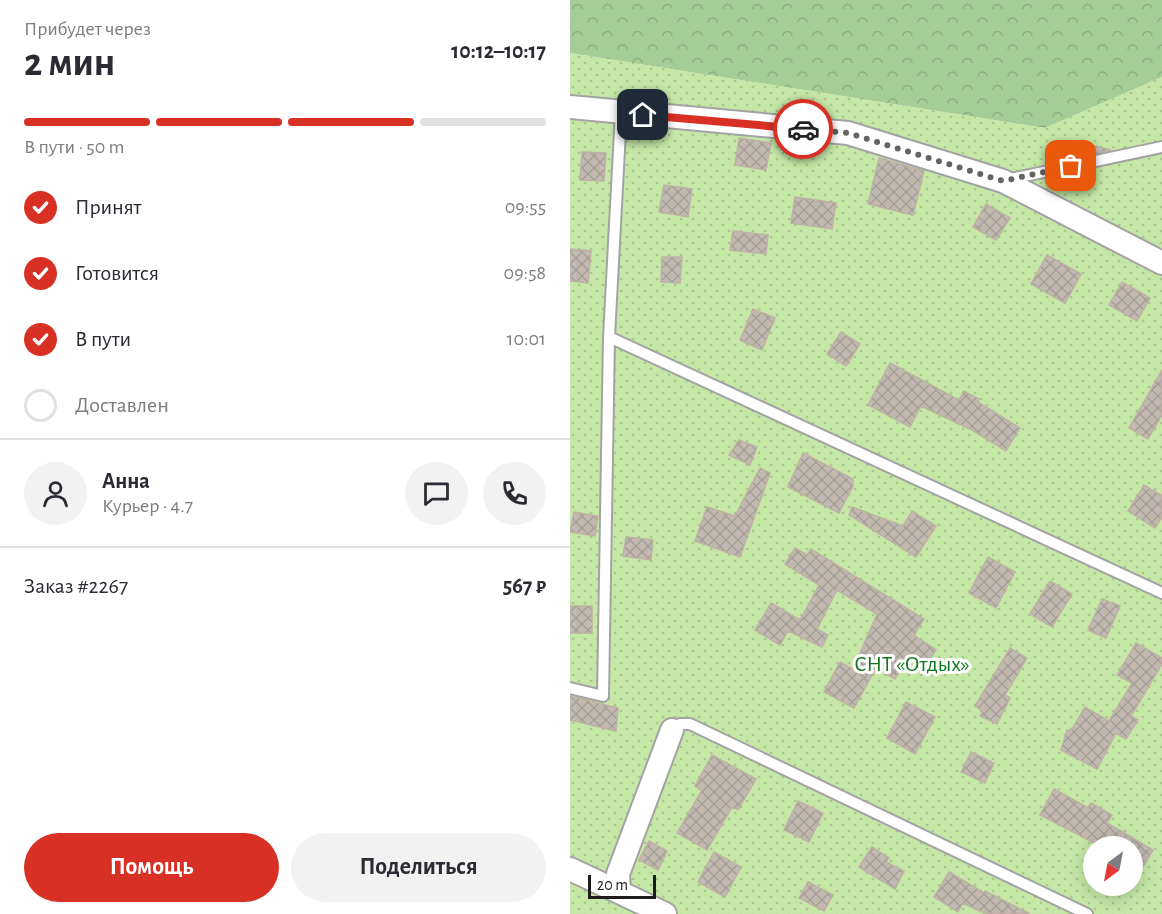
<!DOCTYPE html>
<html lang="ru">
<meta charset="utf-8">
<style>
:root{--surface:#fff;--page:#f2f2f3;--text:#2b2b33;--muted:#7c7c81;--line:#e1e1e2;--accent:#d93025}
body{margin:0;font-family:"Alegreya Sans",sans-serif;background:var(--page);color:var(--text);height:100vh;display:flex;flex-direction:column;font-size:22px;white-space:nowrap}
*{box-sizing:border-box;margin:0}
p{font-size:20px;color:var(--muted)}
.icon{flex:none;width:33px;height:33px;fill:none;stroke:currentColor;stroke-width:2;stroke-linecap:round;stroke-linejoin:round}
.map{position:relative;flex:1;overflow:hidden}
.panel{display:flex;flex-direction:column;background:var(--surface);width:570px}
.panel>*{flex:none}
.needle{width:39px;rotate:212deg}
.fabs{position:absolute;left:513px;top:836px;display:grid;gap:12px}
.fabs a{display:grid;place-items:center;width:60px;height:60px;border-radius:50%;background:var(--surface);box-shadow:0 3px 15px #0003;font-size:30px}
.scale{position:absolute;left:18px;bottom:15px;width:68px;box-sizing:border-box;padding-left:6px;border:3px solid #1c1c1c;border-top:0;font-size:16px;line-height:21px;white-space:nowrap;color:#1c1c1c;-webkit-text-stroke:4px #fff;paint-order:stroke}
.pin{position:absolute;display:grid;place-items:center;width:51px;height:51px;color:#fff;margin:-26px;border-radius:12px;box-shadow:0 3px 9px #0006}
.courier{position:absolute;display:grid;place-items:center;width:60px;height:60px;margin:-30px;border:4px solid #d93025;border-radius:50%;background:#fff;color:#222;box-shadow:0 2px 8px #0007}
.headline em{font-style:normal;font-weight:600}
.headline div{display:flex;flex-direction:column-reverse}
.headline{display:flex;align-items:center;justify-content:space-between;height:102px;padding:0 24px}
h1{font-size:39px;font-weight:600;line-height:45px}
.bar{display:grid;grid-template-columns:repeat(4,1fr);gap:9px 6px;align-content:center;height:72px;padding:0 24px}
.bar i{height:8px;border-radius:4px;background:var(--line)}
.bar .on{background:var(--accent)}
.bar p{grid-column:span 4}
.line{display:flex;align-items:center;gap:15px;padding:0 24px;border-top:2px solid var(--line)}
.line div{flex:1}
.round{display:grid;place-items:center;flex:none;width:63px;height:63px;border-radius:32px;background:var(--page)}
ol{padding:0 24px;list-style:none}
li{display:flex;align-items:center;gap:18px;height:66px}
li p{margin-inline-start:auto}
li .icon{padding:6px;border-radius:50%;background:var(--accent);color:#fff;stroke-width:4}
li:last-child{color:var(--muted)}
li i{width:33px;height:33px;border:3px solid var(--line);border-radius:50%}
.cta{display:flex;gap:12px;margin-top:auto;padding:12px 24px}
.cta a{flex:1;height:69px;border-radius:36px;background:var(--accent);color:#fff;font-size:24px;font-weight:600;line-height:69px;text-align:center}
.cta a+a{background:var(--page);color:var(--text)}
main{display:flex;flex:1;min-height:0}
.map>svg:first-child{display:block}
.forest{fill:url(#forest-crowns)}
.garden{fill:url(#garden-dots);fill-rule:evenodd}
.building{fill:url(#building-cross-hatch);stroke:#bfb1a4;stroke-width:1.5}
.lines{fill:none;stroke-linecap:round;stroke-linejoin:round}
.service-casing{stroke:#a3a3a3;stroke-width:14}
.minor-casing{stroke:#a3a3a3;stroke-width:26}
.service{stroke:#fff;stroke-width:10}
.minor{stroke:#fff;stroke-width:22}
.done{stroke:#666461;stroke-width:6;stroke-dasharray:0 10.8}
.route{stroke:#d93025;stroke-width:8}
.labels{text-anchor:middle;stroke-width:6;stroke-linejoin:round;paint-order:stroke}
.park-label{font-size:22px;fill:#0c7819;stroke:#fff}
</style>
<main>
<section class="panel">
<div class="headline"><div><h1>2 мин</h1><p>Прибудет через</p></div><em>10:12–10:17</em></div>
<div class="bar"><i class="on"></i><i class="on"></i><i class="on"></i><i></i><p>В пути · 50 m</p></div>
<ol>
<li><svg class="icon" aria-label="check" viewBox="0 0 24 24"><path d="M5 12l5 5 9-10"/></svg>Принят<p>09:55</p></li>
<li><svg class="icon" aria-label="check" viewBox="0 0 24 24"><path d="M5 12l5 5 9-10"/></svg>Готовится<p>09:58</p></li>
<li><svg class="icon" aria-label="check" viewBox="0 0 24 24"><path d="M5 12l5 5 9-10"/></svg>В пути<p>10:01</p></li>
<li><i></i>Доставлен</li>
</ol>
<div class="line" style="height:108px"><a class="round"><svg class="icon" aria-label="person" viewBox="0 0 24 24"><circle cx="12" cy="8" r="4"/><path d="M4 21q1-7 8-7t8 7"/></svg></a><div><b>Анна</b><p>Курьер · 4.7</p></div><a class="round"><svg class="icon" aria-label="chat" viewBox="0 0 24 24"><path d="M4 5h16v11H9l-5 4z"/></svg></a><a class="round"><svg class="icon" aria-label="phone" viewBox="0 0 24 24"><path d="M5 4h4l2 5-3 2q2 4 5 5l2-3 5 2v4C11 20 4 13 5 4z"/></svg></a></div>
<div class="line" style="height:78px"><div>Заказ #2267</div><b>567 ₽</b></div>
<div class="cta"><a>Помощь</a><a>Поделиться</a></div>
</section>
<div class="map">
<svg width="592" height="914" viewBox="0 0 592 914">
<defs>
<pattern id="forest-crowns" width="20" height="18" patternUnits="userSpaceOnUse" patternTransform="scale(1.5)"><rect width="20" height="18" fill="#a5cd97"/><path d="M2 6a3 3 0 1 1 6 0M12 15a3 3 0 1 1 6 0" fill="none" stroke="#8daf82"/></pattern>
<pattern id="garden-dots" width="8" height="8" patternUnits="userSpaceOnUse" patternTransform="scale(1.5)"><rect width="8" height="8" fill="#c5e8a7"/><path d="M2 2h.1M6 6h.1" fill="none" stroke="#a9c68f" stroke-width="1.8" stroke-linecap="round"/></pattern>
<pattern id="building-cross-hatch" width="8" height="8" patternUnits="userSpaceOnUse" patternTransform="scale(1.5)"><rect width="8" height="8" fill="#c2bab1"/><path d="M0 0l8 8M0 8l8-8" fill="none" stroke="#a69f98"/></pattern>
</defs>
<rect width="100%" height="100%" fill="#eeeae2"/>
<path class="forest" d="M 0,0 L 592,0 L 592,77 L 475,128 L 0,53 Z"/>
<path class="garden" d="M 0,53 L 475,128 L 592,77 L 592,914 L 0,914 ZM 524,846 L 562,846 L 562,885 L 524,885 Z"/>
<path class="building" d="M 169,138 L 201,143 L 196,170 L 165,165 Z
M 509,142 L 541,150 L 505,158 Z
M 12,152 L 36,153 L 34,181 L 10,180 Z
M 309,158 L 354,171 L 343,215 L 298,204 Z
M 94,185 L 122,189 L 118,217 L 89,212 Z
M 225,197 L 266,203 L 262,229 L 221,223 Z
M 416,204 L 440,218 L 426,240 L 403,227 Z
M 163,231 L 198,235 L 196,254 L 160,250 Z
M 0,249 L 21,251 L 18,283 L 0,281 Z
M 477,255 L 511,274 L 495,303 L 461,284 Z
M 92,257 L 112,257 L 110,283 L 91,282 Z
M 552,282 L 580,298 L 567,321 L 539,305 Z
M 183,309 L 205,318 L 192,350 L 170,340 Z
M 271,332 L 290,344 L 276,366 L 257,354 Z
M 320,363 L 389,400 L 394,391 L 409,399 L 408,402 L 450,428 L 436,451 L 402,430 L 351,406 L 340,427 L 298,405 Z
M 592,370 L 592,415 L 578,439 L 559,428 Z
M 169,440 L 187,447 L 180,465 L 159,455 Z
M 233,453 L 283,479 L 283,486 L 269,513 L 218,487 Z
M 190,468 L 200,473 L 170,557 L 125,541 L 137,507 L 165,516 Z
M 574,485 L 592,496 L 592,517 L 585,528 L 558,511 Z
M 282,507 L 333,526 L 342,511 L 366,526 L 346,557 L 279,515 Z
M 4,512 L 28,516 L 25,536 L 0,532 Z
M 56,537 L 83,540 L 81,560 L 53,556 Z
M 225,548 L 237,555 L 241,549 L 354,619 L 344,635 L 366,650 L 354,668 L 337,657 L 325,679 L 306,668 L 284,708 L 254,692 L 270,662 L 283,669 L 307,614 L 267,590 L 247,629 L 258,635 L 252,647 L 218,631 L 210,645 L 185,630 L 201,603 L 230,620 L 249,585 L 215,564 Z
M 418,557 L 445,572 L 426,608 L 399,593 Z
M 480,581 L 502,594 L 482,627 L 460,614 Z
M 532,599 L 550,606 L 536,638 L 518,630 Z
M 0,606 L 22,606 L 22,633 L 0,633 Z
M 566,643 L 592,658 L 592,664 L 561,716 L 568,720 L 556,739 L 546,733 L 527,769 L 491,750 L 497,730 L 501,731 L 515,707 L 539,721 L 562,683 L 547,675 Z
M 440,648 L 457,658 L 435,695 L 440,698 L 427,724 L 410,716 L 413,711 L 405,706 Z
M 0,696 L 48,708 L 46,731 L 0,720 Z
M 336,702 L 365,717 L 345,754 L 317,738 Z
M 401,752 L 424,763 L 415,783 L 391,772 Z
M 142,755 L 186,779 L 168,810 L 162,807 L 137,850 L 107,833 L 132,790 L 125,786 Z
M 484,789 L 518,808 L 521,803 L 542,815 L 537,823 L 583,850 L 562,885 L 562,846 L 530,846 L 470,815 Z
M 228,801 L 253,813 L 239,842 L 214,830 Z
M 79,841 L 97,851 L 88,870 L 69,860 Z
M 302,847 L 319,858 L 316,862 L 334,871 L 325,889 L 289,867 Z
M 144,852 L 171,867 L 155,897 L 128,882 Z
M 379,872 L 414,893 L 415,891 L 460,914 L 416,914 L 393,903 L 388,912 L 364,897 Z
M 238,882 L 263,895 L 254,911 L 229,898 Z"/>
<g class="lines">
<defs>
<path id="service" d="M 436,180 L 592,147
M 39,337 L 51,112
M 0,688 L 33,696 L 39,337 L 592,593
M 102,730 L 110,724 L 120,724 L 517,914"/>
<path id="minor" d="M 0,107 L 278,133 L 433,181 L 592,263
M 0,869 L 49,892
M 95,914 L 49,892 L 48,874 L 102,730"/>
</defs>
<use href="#service" class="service-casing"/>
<use href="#minor" class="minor-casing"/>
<use href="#service" class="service"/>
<use href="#minor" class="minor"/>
</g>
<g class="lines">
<path class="done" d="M 233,129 L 278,133 L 433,181 L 501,166"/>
<path class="route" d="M 73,115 L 233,129"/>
</g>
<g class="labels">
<g class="park-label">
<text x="342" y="671">СНТ «Отдых»</text>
</g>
</g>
</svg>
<div class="fabs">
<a><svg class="needle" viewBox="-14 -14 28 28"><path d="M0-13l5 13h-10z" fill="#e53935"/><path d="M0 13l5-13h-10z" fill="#7c7c81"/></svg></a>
</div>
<div class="scale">20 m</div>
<div class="pin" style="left:501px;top:166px;background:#ea580c"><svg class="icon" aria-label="bag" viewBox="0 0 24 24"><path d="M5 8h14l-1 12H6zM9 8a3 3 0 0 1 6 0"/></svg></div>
<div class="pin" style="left:73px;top:115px;background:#1f2937"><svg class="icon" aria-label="home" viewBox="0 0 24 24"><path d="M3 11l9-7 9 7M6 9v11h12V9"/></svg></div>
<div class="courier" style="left:233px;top:129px"><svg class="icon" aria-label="car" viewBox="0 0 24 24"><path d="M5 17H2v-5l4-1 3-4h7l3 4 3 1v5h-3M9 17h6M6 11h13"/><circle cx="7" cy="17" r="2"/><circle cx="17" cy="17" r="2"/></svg></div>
</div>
</main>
